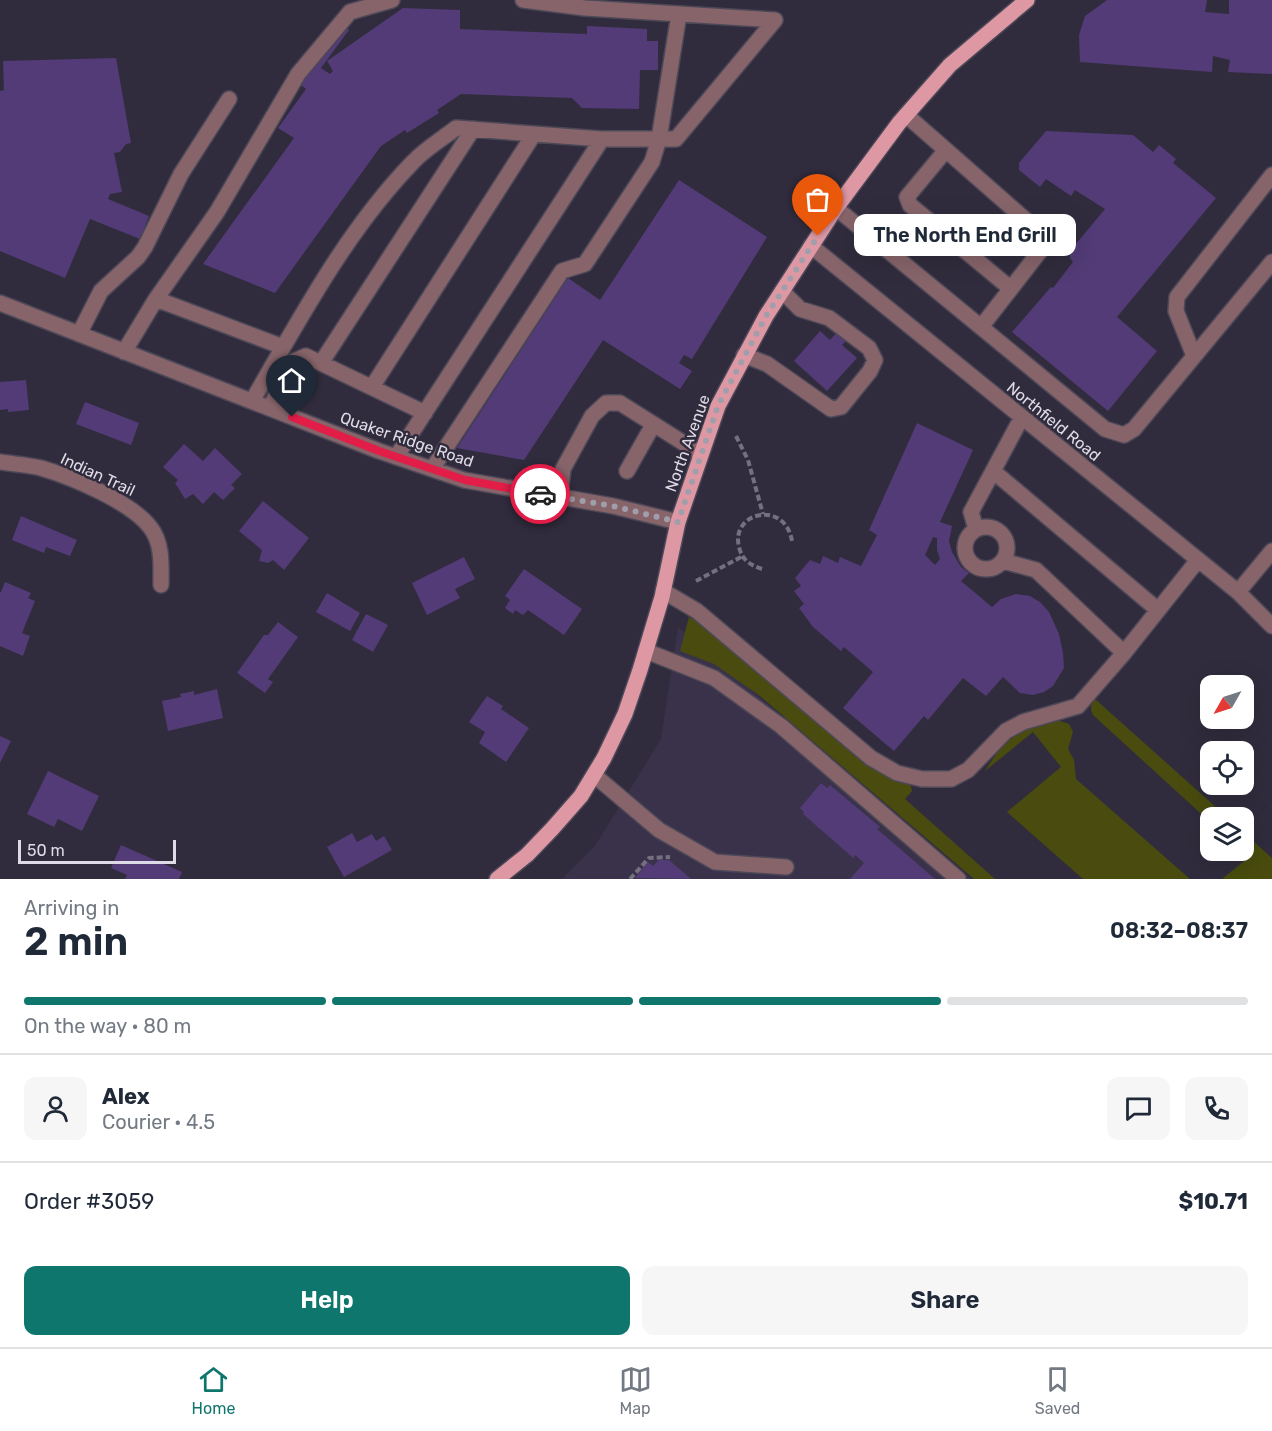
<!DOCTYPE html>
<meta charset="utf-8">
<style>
:root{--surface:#fff;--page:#f6f6f7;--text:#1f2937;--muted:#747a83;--line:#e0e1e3;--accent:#0f766e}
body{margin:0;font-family:Rubik,sans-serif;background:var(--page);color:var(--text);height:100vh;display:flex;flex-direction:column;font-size:22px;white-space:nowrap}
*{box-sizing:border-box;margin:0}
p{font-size:20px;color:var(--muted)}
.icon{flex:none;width:33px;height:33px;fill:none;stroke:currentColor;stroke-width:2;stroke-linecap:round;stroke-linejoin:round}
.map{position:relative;height:879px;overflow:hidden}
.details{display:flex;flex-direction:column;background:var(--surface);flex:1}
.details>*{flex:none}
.needle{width:39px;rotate:231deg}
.tools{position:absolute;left:1200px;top:675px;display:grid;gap:12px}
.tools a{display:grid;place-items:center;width:54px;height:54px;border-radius:12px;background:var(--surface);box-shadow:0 6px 24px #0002;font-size:30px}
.scale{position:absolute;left:18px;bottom:15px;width:158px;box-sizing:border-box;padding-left:6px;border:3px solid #dedbe6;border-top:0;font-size:16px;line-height:21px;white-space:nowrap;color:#dedbe6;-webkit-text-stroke:4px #312c3d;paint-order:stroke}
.pin{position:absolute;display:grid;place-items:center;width:51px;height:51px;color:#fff;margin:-62px -26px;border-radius:50% 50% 50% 0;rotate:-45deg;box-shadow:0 0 6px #0007}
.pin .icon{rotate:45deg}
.courier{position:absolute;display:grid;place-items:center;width:60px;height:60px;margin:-30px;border:4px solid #e11d48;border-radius:50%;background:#fff;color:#222;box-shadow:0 2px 8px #0007}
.bubble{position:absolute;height:42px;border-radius:12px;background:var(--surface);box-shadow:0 6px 24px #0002;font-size:20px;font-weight:600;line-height:42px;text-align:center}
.summary em{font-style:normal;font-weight:600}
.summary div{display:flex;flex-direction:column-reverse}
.summary{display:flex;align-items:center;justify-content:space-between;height:102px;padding:0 24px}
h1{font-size:39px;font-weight:600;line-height:45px}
.bar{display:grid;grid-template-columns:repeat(4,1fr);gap:9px 6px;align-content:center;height:72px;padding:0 24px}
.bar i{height:8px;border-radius:4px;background:var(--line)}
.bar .current{background:var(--accent)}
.bar p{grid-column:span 4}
.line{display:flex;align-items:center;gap:15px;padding:0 24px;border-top:2px solid var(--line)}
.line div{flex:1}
.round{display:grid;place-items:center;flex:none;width:63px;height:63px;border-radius:12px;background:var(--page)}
.primary-button{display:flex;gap:12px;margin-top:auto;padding:12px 24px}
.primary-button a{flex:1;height:69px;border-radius:12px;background:var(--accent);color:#fff;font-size:24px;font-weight:600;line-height:69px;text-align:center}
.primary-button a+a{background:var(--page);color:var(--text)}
.tabs{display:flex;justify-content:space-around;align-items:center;height:84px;border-top:2px solid var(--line);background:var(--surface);font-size:16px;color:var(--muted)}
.tabs a{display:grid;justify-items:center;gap:3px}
.tabs .current{color:var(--accent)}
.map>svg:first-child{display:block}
.built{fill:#3a324a}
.green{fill:#494c0e}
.building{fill:#523b76;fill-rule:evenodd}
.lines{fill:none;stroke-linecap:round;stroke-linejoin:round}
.minor-casing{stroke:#4d4858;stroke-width:18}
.major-casing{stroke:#4d4858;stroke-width:18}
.path{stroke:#74707f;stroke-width:4;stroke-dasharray:6 3;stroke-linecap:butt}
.minor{stroke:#86646a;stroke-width:15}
.major{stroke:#dd98a4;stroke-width:15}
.done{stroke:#a19eab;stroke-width:6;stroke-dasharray:0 10.8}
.route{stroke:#e11d48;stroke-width:8}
.labels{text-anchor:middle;stroke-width:5;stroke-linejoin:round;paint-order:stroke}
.street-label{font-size:16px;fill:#dedbe6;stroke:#312c3d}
</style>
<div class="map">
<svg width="1272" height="879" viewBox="0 0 1272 879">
<rect width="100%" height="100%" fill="#312c3d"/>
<path class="built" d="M 678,627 L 971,879 L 562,879 L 595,846 L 661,739 Z"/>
<path class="green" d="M 689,617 L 698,621 L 839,742 L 876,770 L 911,786 L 912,791 L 905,799 L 995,879 L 974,879 L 760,696 L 714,664 L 680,651 Z
M 1095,699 L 1227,817 L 1210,818 L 1210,822 L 1093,715 C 1090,708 1090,705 1095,699 Z
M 1057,720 L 1069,724 L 1073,732 L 1068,749 L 1074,760 L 1076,779 L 1190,879 L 1083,879 L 1007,812 L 1061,767 L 1033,732 L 985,771 C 1003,741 1021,725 1057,720 Z
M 1244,833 L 1272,858 L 1272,879 L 1222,879 L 1249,857 L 1242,851 Z"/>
<path class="building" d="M 1107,0 L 1207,0 L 1205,12 L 1229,14 L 1229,0 L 1272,0 L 1272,74 L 1228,72 L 1230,60 L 1213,56 L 1212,72 L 1080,62 L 1079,35 L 1085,16 Z
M 403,8 L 460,10 L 460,29 L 587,34 L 587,26 L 647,29 L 647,41 L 658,41 L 658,70 L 640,70 L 639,109 L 582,108 L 572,98 L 461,94 L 437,110 L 439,113 L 407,133 L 405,130 L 381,146 L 275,293 L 203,264 L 294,138 L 278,128 L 306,89 L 298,83 L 343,25 L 349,30 L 321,68 L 330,74 L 333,71 L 327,61 Z
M 116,58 L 131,143 L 126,144 L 120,152 L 114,153 L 122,192 L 110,194 L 108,199 L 149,216 L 140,239 L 90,219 L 65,278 L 0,251 L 0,91 L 4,90 L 3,61 Z
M 1046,131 L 1133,135 L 1153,152 L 1159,145 L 1176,159 L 1173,163 L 1216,198 L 1117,317 L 1157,351 L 1108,411 L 1012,332 L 1051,287 L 1053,288 L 1073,262 L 1070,258 L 1070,251 L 1105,209 L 1075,190 L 1071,196 L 1046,179 L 1040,187 L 1019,170 L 1019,163 Z
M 679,180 L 767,237 L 692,359 L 684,355 L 679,363 L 692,371 L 680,389 L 603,340 L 524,460 L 457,448 L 568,278 L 600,300 Z
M 840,329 L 850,337 L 842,345 L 857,358 L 827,391 L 794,361 L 820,331 L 830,340 Z
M 26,380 L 29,410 L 8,412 L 8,409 L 0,410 L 0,382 Z
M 85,402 L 139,423 L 131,445 L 76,424 Z
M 917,423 L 973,450 L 940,522 L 952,526 L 949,541 L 952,552 L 961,567 L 969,573 L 961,581 L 992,607 L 1001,599 L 1016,594 L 1030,596 L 1040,602 L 1049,612 L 1059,634 L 1063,653 L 1064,668 L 1053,686 L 1044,692 L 1033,695 L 1020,693 L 1003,677 L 986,696 L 963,678 L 928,720 L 924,716 L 894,751 L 843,708 L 873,672 L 844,647 L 841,651 L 813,627 L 799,608 L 804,604 L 794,591 L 801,586 L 795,578 L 810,560 L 820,564 L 823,556 L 838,563 L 840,557 L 861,566 L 877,535 L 869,530 ZM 933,537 L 937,538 L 937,550 L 940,559 L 935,565 L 925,555 Z
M 184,444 L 203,461 L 215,448 L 242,474 L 231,485 L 235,488 L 223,500 L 214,492 L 203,504 L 193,494 L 185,499 L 175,483 L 178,480 L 163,467 Z
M 263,501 L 309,538 L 284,570 L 273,560 L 268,563 L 259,561 L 262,550 L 239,531 Z
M 21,516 L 77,540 L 70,556 L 46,547 L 44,553 L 12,540 Z
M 464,557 L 475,579 L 455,589 L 460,598 L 427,615 L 412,583 Z
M 524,569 L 582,609 L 564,635 L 528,610 L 523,615 L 515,610 L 513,614 L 505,608 L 510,600 L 505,596 Z
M 5,582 L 31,593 L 28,598 L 35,601 L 22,633 L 30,636 L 23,656 L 0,646 L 0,592 L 1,592 Z
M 327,593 L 360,613 L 350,631 L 316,612 Z
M 366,614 L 388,625 L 373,652 L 352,640 Z
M 278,622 L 298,637 L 268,679 L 273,682 L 265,693 L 237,673 L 264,635 L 268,635 Z
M 217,689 L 223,718 L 168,731 L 162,701 L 181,697 L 180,694 L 194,691 L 194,695 Z
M 487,696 L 503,706 L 501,709 L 529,728 L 506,762 L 479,743 L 485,732 L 469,722 Z
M 0,736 L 11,741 L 0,763 Z
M 48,771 L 99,796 L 82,831 L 58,819 L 54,827 L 27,814 Z
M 821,783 L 827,788 L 830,785 L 880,827 L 877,829 L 935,879 L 850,879 L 864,863 L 855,855 L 853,858 L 851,856 L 803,814 L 804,812 L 800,808 Z
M 352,833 L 357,842 L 372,834 L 376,841 L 384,836 L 392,850 L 344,877 L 327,847 Z
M 121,845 L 182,872 L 179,879 L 125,879 L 127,875 L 111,868 Z
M 659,860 L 669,860 L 691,879 L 635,878 L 648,862 L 653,866 Z"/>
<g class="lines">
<defs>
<path id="minor" d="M 523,0 L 585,8 L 775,20 L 676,139 L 602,139
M 906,115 L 946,150
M 836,208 L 1105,429 L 1124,435 L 1134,429 L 1272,262
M 811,246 L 1238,592 L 1272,626
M 156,299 L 283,347
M 0,303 L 379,451 L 464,480 L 613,506 L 678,522
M 981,327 L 1044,246 L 1044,236 L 946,150 L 907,197 L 910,205 L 1010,288
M 79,334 L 101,291 L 138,257 L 145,247 L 181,174 L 229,99
M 124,352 L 156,299 L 217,212 L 298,74 L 350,12 L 392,0
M 744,355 L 767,364 L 831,409 L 841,407 L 870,371 L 875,360 L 869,348 L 829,318 L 800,309 L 782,291
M 1194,356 L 1176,311 L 1177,297 L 1272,175
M 321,363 L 473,129
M 372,387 L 534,134
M 252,401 C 300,319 346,231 413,162 C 425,149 442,139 456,128 L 602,139 L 396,457
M 270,408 L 292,362 L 306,356 L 425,413
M 0,462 C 13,464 28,465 41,468 C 72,477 131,502 150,527 C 163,543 161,566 161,585
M 432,469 L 562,271 L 585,264 L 652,162 L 659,139 L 679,14
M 627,471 L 653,425
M 993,471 L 1158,610
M 560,497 L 563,469 L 592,416 L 606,403 L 620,403 L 701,454
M965 548a21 21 0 1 1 42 0a21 21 0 1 1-42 0Z
M 976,529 L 971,512 L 1022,417
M 663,591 L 697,611 L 871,758 L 897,773 L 922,779 L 951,779 L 968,770 L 1006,731 L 1023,722 L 1078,706 L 1124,653 L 1036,570 L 1003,561
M 1238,592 L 1272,551
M 646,651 L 714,678 L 781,726 L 958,879
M 1124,653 L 1198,560
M 594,775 L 659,830 L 715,862 L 786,867"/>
<path id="major" d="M 497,879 L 527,855 L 552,829 L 581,796 L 604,758 L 625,714 L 640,670 L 662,597 L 678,522 L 718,406 L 766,316 L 836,208 L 899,123 L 950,65 L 1027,0"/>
</defs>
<use href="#minor" class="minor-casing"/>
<use href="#major" class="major-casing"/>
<path class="path" d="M 736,436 L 748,460 L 763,514
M 762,569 C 750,565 742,560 739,547 C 730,512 785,499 792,541
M 696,581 L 743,556
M 630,879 L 649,858 L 670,857"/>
<use href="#minor" class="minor"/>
<use href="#major" class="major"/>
</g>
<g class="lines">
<path class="done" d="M 540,494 L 613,506 L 678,522 L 718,406 L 766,316 L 818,236"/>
<path class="route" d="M 292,417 L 379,451 L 465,480 L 540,494"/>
</g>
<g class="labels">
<g class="street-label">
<text transform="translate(1054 421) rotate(39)" y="6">Northfield Road</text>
<text transform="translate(407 439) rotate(19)" y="6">Quaker Ridge Road</text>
<text transform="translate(687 443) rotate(-70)" y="6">North Avenue</text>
<text transform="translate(98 474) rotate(25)" y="6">Indian Trail</text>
</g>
</g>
</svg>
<div class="tools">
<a><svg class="needle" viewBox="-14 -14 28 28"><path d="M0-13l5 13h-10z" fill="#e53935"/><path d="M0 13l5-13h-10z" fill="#747a83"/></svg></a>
<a><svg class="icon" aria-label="locate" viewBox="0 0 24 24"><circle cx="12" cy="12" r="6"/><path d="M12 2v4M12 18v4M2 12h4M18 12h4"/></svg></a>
<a><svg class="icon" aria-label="layers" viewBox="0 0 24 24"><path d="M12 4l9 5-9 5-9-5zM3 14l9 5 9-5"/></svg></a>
</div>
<div class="scale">50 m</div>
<div class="pin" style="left:818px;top:236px;background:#ea580c"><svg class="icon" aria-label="bag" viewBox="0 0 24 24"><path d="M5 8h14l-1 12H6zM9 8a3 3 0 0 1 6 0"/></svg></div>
<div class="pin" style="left:292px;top:417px;background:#1f2937"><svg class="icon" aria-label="home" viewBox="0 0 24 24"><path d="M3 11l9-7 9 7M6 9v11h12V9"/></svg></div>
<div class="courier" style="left:540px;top:494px"><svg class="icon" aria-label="car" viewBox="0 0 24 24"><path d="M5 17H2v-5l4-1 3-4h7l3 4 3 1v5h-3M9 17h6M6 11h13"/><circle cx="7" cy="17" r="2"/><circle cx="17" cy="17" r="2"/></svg></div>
<div class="bubble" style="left:854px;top:214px;width:222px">The North End Grill</div>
</div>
<section class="details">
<div class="summary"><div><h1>2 min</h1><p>Arriving in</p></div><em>08:32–08:37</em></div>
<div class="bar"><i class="current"></i><i class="current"></i><i class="current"></i><i></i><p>On the way · 80 m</p></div>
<div class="line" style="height:108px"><a class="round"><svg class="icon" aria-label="person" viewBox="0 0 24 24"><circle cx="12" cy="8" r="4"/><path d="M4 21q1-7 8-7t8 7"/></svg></a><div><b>Alex</b><p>Courier · 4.5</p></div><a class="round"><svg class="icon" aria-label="chat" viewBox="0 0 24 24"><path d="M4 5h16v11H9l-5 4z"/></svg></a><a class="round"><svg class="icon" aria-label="phone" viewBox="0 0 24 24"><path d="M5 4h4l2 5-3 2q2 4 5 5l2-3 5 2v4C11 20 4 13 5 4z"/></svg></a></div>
<div class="line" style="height:78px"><div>Order #3059</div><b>$10.71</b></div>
<div class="primary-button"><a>Help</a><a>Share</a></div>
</section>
<nav class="tabs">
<a class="current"><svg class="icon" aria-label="home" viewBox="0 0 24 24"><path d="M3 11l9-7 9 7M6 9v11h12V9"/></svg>Home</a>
<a><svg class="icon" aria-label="map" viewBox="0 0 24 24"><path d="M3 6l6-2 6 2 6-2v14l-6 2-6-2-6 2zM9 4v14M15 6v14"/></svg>Map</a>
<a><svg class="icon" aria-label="saved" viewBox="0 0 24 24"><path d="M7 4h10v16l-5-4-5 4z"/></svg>Saved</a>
</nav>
